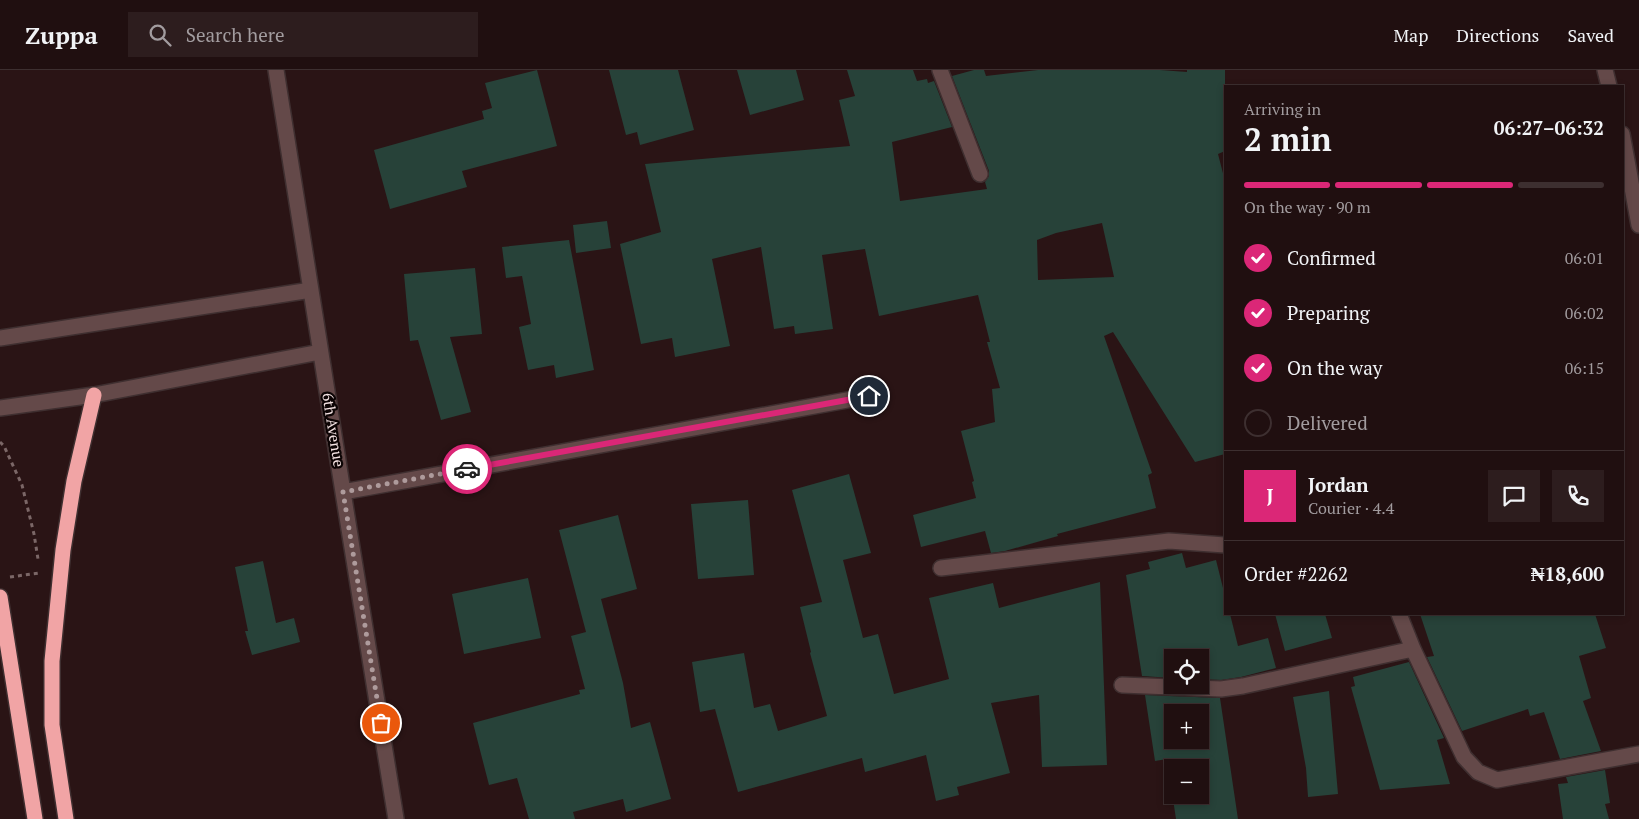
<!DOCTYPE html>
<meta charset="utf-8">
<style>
:root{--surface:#200f10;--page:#2d1d1e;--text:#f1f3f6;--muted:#a29c9f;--line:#3d2f30;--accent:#db2777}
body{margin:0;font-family:"PT Serif",serif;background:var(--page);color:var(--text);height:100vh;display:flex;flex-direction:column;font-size:19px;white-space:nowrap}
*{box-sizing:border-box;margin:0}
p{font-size:16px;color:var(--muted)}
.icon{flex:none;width:28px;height:28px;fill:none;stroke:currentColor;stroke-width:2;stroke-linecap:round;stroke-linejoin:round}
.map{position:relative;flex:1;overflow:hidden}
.details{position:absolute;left:1224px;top:15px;width:400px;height:530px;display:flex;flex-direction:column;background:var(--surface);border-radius:0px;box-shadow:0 2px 8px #0003,0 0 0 1px var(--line)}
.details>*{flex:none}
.fabs{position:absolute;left:1164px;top:579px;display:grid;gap:10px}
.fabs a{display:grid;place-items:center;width:45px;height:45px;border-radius:0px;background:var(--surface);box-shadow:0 2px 8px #0003,0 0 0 1px var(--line);font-size:25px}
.pin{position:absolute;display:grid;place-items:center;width:42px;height:42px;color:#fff;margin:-21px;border:2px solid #fff;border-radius:50%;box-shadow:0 1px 5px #0007}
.courier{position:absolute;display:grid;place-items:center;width:50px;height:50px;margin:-25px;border:4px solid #db2777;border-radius:50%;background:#fff;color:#222;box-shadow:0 1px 6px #0007}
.head em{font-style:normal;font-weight:700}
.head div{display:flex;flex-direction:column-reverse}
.head{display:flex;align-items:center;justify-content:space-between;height:85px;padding:0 20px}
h1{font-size:32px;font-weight:700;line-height:38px}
.bar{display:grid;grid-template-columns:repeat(4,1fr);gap:8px 5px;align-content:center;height:60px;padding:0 20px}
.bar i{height:6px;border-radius:4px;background:var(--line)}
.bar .selected{background:var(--accent)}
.bar p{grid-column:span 4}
.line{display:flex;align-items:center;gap:12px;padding:0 20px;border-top:1px solid var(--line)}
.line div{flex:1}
.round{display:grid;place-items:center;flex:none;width:52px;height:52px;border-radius:0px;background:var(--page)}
ol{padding:0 20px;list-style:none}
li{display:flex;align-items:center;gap:15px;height:55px}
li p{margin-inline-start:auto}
li .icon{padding:5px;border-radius:50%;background:var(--accent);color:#fff;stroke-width:4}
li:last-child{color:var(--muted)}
li i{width:28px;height:28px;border:2px solid var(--line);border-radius:50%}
header{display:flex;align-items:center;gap:30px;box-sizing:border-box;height:70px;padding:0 25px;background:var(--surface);border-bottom:1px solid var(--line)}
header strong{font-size:24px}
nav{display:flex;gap:28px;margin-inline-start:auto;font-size:18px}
.search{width:350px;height:45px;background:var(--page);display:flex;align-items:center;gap:12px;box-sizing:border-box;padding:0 18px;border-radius:0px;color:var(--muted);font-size:19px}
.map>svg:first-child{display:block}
.building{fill:#274239;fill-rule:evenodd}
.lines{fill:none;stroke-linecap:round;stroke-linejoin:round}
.minor-casing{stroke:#3f2f30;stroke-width:18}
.highway-casing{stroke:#3f2f30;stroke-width:18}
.path{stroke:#7b6767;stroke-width:3;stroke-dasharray:4 4;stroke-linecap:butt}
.minor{stroke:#644949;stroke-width:15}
.highway{stroke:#f1a4a5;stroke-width:15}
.done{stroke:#ae9b9c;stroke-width:5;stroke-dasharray:0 9}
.route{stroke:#db2777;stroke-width:6}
.labels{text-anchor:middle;stroke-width:4.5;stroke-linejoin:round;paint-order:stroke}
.street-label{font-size:15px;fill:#f5e4e4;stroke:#0c0404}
</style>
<header>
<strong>Zuppa</strong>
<div class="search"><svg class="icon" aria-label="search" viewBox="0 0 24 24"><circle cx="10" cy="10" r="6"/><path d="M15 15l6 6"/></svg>Search here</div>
<nav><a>Map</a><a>Directions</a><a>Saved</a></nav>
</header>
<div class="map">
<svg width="1639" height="749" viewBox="0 0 1639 749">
<rect width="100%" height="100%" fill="#2a1415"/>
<path class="building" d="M 537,0 L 557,76 L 462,101 L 467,117 L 390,139 L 374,80 L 484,49 L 482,41 L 492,38 L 485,13 Z
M 609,0 L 678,0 L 694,60 L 640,75 L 637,62 L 626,65 Z
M 737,0 L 796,0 L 804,30 L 750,45 Z
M 847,0 L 913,0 L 917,11 L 927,9 L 928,13 L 934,11 L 952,57 L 892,72 L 900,131 L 987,119 L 985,112 L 989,106 L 989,101 L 952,6 L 974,0 L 984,0 L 986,6 L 1038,0 L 1160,0 L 1187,2 L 1187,0 L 1225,0 L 1225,81 L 1218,84 L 1225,111 L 1225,384 L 1195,392 L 1113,262 L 1104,266 L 1152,403 L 1148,405 L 1156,438 L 1057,464 L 1058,466 L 1005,481 L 991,483 L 985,461 L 921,477 L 913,445 L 976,428 L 972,412 L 974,411 L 961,361 L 995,352 L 992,319 L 1000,318 L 987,272 L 990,272 L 978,225 L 879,246 L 865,179 L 822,185 L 833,259 L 795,264 L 794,256 L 774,259 L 761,177 L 712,189 L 730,276 L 675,287 L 672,268 L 641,274 L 620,174 L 661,162 L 645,94 L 850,76 L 839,30 L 855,26 ZM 1102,153 L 1114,207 L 1038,210 L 1037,170 L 1056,163 Z
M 607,151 L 611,178 L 576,183 L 573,155 Z
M 569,170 L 594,300 L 556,308 L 554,295 L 528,300 L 519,257 L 531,254 L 522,206 L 506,208 L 502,177 Z
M 475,198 L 482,264 L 450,267 L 471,342 L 441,350 L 418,270 L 410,271 L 404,204 Z
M 849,404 L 871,483 L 843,490 L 863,568 L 878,564 L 894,624 L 949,609 L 929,528 L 993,513 L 999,538 L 1100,512 L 1107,695 L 1042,697 L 1039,625 L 991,633 L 1010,703 L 957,717 L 959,725 L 936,731 L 926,685 L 865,702 L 862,688 L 738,722 L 715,639 L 700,642 L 692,592 L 744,583 L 754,638 L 770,634 L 778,661 L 827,646 L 810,583 L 811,582 L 800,537 L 822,532 L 792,420 Z
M 748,430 L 754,505 L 698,509 L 691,434 Z
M 618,445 L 637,519 L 601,529 L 623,613 L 631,658 L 650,652 L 671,729 L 626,742 L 623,729 L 573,742 L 575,749 L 529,749 L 517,708 L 489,715 L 473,653 L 580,624 L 579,620 L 585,619 L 571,566 L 586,562 L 559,460 Z
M 1182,483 L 1186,498 L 1216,490 L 1225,526 L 1225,544 L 1230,544 L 1238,576 L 1268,568 L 1276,598 L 1241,607 L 1221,610 L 1200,609 L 1200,588 L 1172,588 L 1172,608 L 1142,606 L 1126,505 L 1150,499 L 1148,492 Z
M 263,491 L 276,553 L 294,548 L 300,572 L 252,585 L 245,561 L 248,561 L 235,497 Z
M 528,508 L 541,568 L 464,584 L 452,524 Z
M 1275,544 L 1325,544 L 1332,568 L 1285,581 Z
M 1420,544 L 1595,544 L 1606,578 L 1579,586 L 1591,628 L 1583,631 L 1601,681 L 1560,689 L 1544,642 L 1530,646 L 1528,639 L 1462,661 L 1427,587 L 1434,586 Z
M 1409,592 L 1444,668 L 1437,670 L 1450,714 L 1380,720 L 1351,617 L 1355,616 L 1353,607 Z
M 1329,621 L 1338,724 L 1308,727 L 1306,698 L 1293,627 Z
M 1145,625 L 1220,628 L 1238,749 L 1176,749 L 1167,689 L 1155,691 ZM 1172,642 L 1200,642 L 1200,670 L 1172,670 ZM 1172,698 L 1200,698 L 1200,725 L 1172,725 Z
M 1605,700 L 1610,733 L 1605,734 L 1609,749 L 1563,749 L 1558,714 L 1568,713 L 1566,707 Z"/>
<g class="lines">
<defs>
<path id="minor" d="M 276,0 L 343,422 L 396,749
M 940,0 L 980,104
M 1605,0 L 1609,16
M 1622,64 L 1639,155
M 0,268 L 311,220
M 0,338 L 94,325 L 320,282
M 343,422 L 869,326
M 941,498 L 1169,471 L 1225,475
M 1399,544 L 1413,579 L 1464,687 L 1478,702 L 1497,710 L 1639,684
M 1122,615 L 1221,619 L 1243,616 L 1413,579"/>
<path id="highway" d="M 0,527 L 35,749
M 66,749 L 52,655 L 52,591 L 63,480 L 74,411 L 94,325"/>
</defs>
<use href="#minor" class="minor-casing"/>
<use href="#highway" class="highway-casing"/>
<path class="path" d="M 0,372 L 4,376 L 22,415 L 34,464 L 38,489
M 10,507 L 39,503"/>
<use href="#minor" class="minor"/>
<use href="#highway" class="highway"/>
</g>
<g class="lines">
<path class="done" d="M 381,653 L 343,422 L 467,399"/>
<path class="route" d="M 467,399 L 869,326"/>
</g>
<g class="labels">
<g class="street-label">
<text transform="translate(333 360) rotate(81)" y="5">6th Avenue</text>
</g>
</g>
</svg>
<div class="fabs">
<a><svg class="icon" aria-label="locate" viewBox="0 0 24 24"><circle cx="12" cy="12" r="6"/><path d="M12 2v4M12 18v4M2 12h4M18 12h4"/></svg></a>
<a>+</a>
<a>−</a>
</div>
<div class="pin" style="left:381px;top:653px;background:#ea580c"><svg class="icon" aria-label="bag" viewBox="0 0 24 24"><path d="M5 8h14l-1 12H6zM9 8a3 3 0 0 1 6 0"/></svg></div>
<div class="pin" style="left:869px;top:326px;background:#1f2937"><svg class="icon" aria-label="home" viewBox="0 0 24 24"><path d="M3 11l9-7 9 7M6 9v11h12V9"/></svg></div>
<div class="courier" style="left:467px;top:399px"><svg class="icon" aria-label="car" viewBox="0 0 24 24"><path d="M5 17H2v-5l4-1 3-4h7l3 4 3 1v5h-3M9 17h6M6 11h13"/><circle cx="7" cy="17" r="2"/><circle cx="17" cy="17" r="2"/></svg></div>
<section class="details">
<div class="head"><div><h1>2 min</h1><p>Arriving in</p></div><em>06:27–06:32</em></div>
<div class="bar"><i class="selected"></i><i class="selected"></i><i class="selected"></i><i></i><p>On the way · 90 m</p></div>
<ol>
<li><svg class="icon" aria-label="check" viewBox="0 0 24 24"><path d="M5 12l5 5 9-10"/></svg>Confirmed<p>06:01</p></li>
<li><svg class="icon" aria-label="check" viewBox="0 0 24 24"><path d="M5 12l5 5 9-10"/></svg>Preparing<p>06:02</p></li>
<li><svg class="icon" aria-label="check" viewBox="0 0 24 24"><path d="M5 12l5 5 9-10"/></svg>On the way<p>06:15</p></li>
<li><i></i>Delivered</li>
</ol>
<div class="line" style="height:90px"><b class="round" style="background:var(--accent);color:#fff">J</b><div><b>Jordan</b><p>Courier · 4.4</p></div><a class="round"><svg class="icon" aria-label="chat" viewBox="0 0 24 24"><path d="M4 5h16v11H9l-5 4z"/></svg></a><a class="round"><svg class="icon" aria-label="phone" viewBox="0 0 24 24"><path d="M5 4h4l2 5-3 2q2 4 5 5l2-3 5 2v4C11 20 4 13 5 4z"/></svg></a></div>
<div class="line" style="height:65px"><div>Order #2262</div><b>₦18,600</b></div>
</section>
</div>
